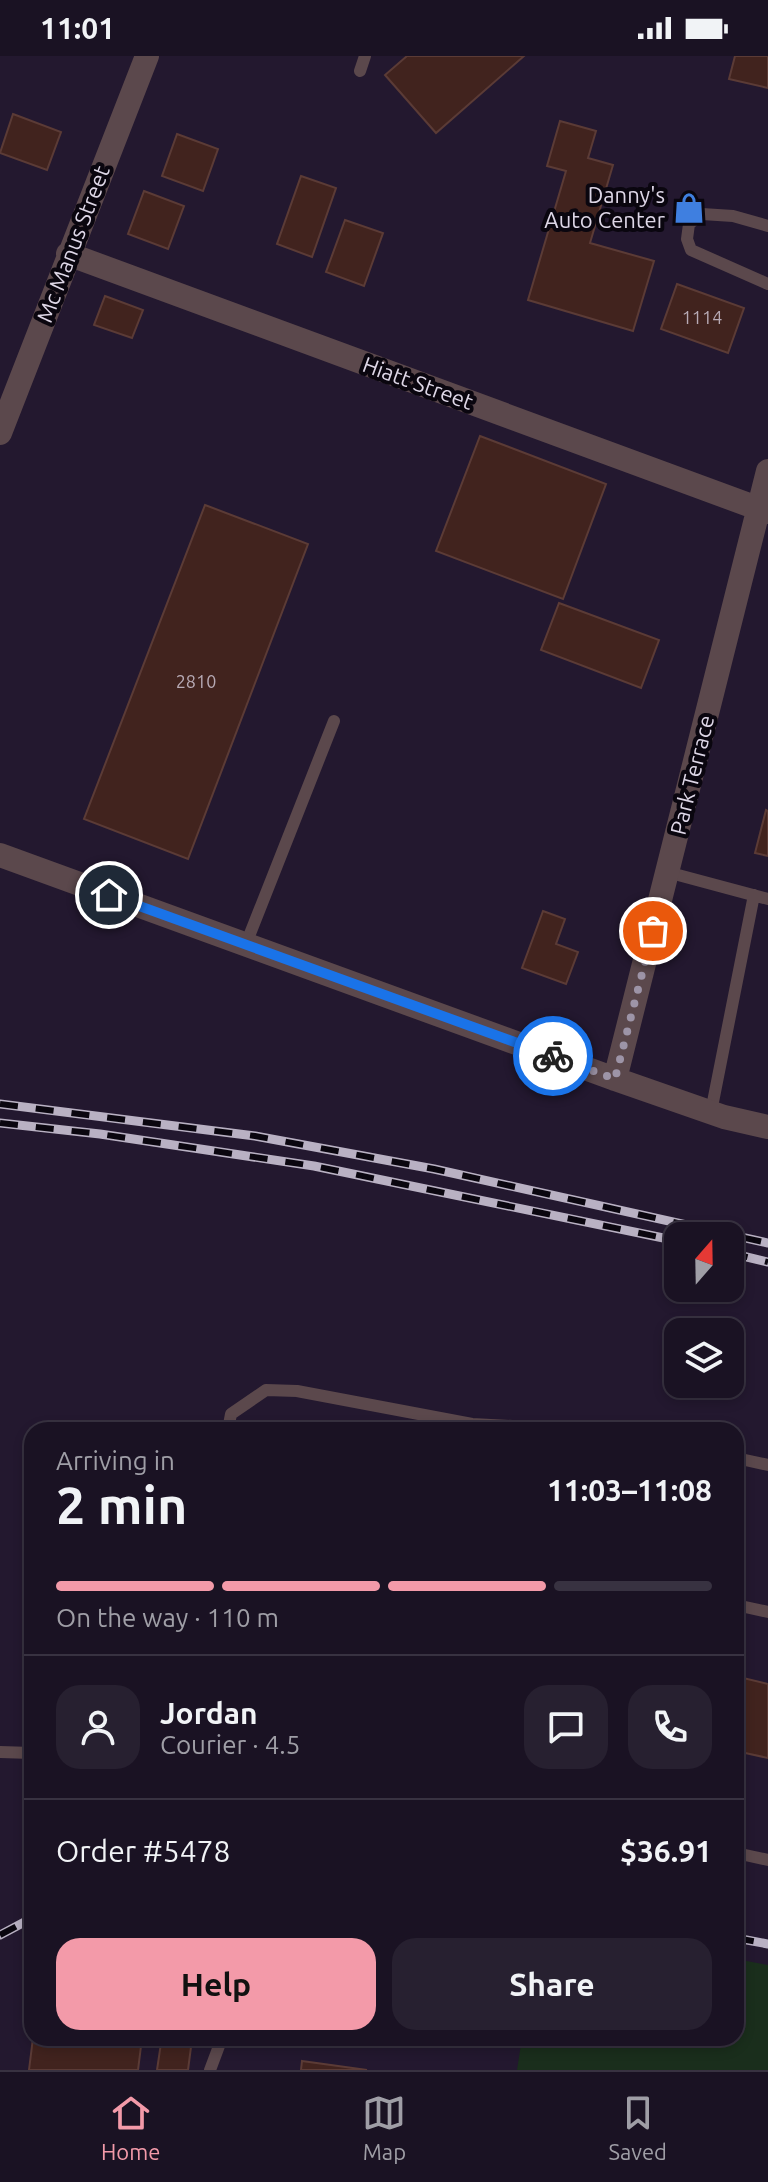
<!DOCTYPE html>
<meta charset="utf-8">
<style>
:root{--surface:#1a1223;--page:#272030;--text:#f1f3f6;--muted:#9f9ea6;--line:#383241;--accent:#f39aa9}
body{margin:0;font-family:Ubuntu,sans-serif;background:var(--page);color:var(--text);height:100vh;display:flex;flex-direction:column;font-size:30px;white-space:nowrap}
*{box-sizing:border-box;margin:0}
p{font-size:26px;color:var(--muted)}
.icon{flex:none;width:44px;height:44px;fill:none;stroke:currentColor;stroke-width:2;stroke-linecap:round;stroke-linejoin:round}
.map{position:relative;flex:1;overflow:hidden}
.panel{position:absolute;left:24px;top:1366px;width:720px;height:624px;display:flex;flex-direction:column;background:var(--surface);border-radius:24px;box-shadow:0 4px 12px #0003,0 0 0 2px var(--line)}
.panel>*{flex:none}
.needle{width:52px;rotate:20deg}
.tools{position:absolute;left:664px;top:1166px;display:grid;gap:16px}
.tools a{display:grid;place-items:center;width:80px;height:80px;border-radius:16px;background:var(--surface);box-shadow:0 4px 12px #0003,0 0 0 2px var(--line);font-size:40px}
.pin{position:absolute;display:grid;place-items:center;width:68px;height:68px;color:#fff;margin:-34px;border:4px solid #fff;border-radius:50%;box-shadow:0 2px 8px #0007}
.courier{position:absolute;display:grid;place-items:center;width:80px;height:80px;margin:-40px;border:6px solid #1a73e8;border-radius:50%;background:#fff;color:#222;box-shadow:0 2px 10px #0007}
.summary em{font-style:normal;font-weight:700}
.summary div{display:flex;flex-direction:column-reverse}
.summary{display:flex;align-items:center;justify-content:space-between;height:136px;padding:0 32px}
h1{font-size:52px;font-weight:700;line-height:60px}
.bar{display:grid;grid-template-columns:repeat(4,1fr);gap:12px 8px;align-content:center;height:96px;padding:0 32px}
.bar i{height:10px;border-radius:6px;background:var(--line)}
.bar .active{background:var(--accent)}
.bar p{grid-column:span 4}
.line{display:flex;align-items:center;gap:20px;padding:0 32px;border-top:2px solid var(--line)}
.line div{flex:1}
.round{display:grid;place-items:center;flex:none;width:84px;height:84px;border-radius:24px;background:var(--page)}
.cta{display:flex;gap:16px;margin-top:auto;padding:16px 32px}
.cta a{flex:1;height:92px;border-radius:24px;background:var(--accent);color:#111;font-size:32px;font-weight:700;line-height:92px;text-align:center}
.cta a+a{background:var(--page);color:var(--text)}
.status{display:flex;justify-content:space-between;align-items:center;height:56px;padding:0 40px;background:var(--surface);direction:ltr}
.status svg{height:22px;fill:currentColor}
.menu{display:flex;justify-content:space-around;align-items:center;height:112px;border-top:2px solid var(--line);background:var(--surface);font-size:22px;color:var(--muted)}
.menu a{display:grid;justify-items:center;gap:4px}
.menu .active{color:var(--accent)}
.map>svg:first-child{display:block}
.green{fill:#1a2e1c}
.building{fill:#41231e;stroke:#5b3b36;stroke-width:2}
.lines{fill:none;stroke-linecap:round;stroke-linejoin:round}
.lane{stroke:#5b484c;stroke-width:12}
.street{stroke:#5b484c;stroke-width:24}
.rail-casing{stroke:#b9b1c3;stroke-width:9}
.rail{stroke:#0a060f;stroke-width:6;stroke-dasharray:18;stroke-linecap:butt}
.done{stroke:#9d94a7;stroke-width:8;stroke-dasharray:0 14.4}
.route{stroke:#1a73e8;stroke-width:10}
.labels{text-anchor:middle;stroke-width:8;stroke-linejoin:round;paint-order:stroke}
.number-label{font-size:18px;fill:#b7aab5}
.poi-label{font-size:22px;fill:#ded7e7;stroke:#0a060f;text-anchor:end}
.street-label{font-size:22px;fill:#ded7e7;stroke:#0a060f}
</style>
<div class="status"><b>11:01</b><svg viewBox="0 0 49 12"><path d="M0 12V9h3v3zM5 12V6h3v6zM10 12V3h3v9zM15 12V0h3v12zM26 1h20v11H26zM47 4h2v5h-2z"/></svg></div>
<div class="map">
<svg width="768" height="2014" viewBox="0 0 768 2014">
<rect width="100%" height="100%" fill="#23182f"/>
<path class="green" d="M 736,1903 L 768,1909 L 768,2014 L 517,2014 L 522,1982 L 736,1982 Z"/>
<path class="building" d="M 407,0 L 524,0 L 436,77 L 385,19 Z
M 735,0 L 768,0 L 768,32 L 729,23 Z
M 13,58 L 61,76 L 47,114 L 0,97 Z
M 560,65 L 596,75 L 588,102 L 613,109 L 590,187 L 654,205 L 633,275 L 528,244 L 566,115 L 547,110 Z
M 177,78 L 218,93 L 203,135 L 162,120 Z
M 301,120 L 336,132 L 312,201 L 277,188 Z
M 144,135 L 184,150 L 168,193 L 128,178 Z
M 345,164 L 383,177 L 364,230 L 326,216 Z
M 677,228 L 744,252 L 728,297 L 661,273 Z
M 105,240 L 143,254 L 132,282 L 94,269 Z
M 480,380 L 606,428 L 563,543 L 436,495 Z
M 205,449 L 308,488 L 188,803 L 84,763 Z
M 559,547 L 659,584 L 641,632 L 541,594 Z
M 766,754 L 768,755 L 768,800 L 755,797 Z
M 543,855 L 565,863 L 556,888 L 578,896 L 566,928 L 522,912 Z
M 739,1621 L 768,1628 L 768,1702 L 736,1695 Z
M 33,1982 L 142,1982 L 138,2014 L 29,2014 Z
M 161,1987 L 191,1991 L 188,2014 L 157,2014 Z
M 302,2005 L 367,2014 L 301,2014 Z"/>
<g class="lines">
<path class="lane" d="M 360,15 L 365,0
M 768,170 L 733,160 L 702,158 L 689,168 L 687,183 L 691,194 L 768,228
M 667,816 L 768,843
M 246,888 L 334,665
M 711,1056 L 754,839
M 228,1374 L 231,1358 L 266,1334 L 297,1335 L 472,1368 L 590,1374
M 736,1402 L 768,1409
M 736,1549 L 768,1556
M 0,1696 L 32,1697
M 736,1797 L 768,1804
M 210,2014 L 222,1982"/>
<path class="street" d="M 68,198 L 768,456
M 0,377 L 147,0
M 0,799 L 615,1023 L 724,1061 L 768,1071
M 615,1023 L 768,415"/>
<defs>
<path id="rail" d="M 0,1048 L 255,1080 L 434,1113 L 768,1187
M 0,1067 L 100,1078 L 314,1110 L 678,1185
M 730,1197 L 768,1206
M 0,1879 L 32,1862
M 736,1882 L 768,1888"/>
</defs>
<use href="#rail" class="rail-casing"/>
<use href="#rail" class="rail"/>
</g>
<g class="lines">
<path class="done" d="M 553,1000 L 615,1023 L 653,875"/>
<path class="route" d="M 109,839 L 553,1000"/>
</g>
<defs>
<symbol id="shop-bare" viewBox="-9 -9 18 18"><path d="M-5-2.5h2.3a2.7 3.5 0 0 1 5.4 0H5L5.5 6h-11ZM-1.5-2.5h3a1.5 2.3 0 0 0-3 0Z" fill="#3f7fe0" stroke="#0a060f" stroke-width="2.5" paint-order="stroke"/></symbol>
</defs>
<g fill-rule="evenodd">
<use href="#shop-bare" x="667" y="130" width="44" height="44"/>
</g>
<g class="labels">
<g class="number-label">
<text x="702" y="268">1114</text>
<text x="196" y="632">2810</text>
</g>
<g class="poi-label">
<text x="665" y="147">Danny's<tspan x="665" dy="25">Auto Center</tspan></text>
</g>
<g class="street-label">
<text transform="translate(73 188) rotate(-69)" y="8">Mc Manus Street</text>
<text transform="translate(418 327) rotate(20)" y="8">Hiatt Street</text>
<text transform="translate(692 719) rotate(-76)" y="8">Park Terrace</text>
</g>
</g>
</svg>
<div class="tools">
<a><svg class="needle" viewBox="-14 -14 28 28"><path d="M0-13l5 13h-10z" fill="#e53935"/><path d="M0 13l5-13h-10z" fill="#9f9ea6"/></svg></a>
<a><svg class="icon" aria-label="layers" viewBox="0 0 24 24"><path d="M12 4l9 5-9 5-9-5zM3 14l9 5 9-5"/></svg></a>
</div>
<div class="pin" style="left:653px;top:875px;background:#ea580c"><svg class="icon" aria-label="bag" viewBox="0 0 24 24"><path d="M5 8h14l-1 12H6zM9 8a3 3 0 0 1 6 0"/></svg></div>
<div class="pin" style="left:109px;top:839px;background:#1f2937"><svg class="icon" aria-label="home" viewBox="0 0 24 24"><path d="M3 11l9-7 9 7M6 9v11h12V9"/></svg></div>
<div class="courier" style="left:553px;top:1000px"><svg class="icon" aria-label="bike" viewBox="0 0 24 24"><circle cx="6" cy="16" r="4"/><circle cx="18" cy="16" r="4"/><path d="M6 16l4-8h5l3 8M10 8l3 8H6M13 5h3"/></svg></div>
<section class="panel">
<div class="summary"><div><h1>2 min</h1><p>Arriving in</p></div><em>11:03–11:08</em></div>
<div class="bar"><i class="active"></i><i class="active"></i><i class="active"></i><i></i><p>On the way · 110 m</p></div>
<div class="line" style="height:144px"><a class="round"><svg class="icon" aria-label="person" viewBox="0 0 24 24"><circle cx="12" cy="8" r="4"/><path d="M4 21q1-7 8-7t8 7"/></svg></a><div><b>Jordan</b><p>Courier · 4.5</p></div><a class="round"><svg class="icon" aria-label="chat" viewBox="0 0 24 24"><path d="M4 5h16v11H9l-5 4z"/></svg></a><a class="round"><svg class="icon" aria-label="phone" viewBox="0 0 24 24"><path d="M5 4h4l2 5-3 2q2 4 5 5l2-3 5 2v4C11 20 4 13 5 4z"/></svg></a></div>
<div class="line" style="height:104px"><div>Order #5478</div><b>$36.91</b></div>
<div class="cta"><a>Help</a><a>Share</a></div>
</section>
</div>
<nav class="menu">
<a class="active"><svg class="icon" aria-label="home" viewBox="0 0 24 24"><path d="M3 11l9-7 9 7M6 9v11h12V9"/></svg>Home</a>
<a><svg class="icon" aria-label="map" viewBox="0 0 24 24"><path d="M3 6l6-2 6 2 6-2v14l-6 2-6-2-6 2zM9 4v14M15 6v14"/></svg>Map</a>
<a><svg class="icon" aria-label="saved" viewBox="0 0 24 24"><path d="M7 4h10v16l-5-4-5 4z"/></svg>Saved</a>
</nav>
